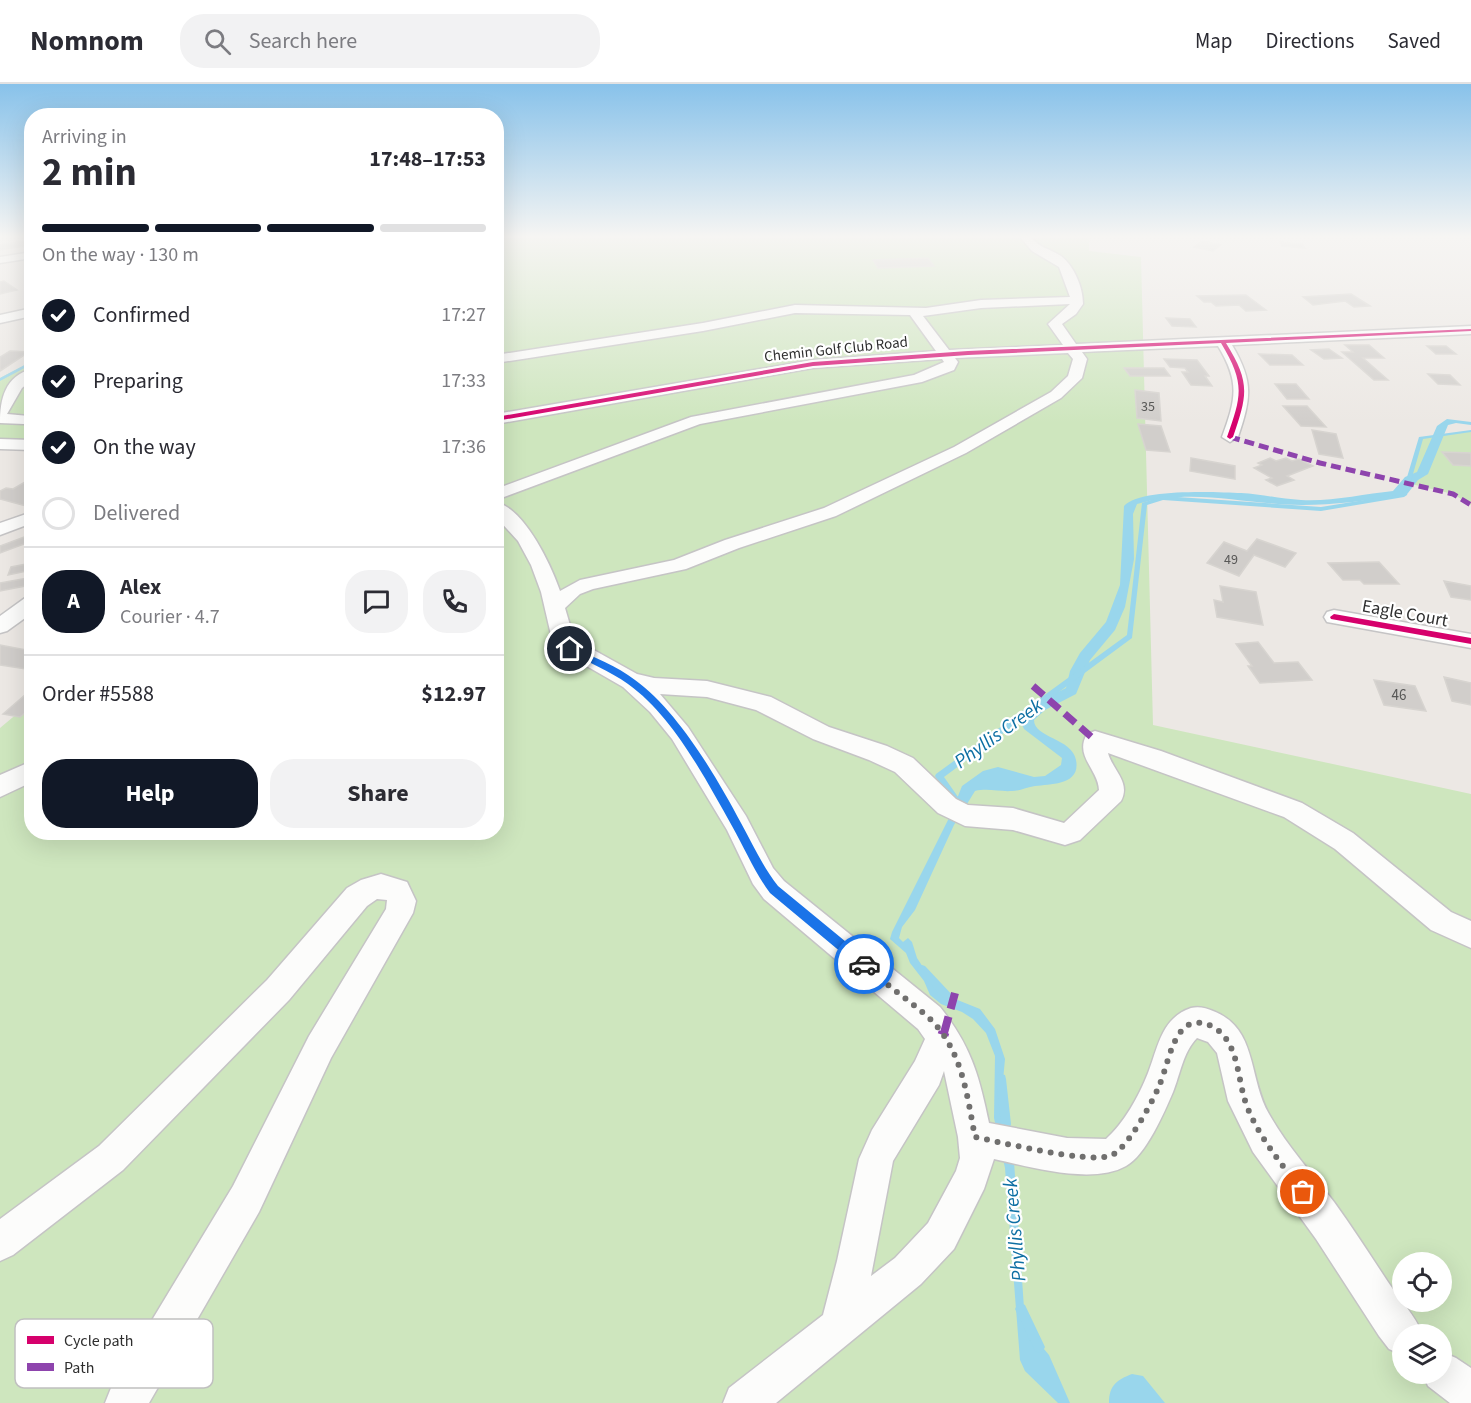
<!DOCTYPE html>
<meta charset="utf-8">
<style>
:root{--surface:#fff;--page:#f2f2f3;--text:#2b2b33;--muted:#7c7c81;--line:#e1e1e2;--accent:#111827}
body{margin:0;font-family:"Source Sans 3",sans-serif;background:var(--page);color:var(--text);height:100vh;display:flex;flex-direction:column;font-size:22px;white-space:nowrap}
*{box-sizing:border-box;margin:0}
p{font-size:20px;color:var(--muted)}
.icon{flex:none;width:33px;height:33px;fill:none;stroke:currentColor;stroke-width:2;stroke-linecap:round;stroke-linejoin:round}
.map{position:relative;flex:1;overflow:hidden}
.side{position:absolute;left:24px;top:24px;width:480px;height:732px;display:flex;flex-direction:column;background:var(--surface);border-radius:24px;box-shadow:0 6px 24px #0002}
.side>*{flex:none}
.controls{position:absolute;left:1392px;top:1168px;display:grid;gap:12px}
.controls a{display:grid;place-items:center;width:60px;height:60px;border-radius:50%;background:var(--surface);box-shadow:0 6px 24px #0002;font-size:30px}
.pin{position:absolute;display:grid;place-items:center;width:51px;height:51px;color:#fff;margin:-26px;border:3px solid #fff;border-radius:50%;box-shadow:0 2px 6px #0007}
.courier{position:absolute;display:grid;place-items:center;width:60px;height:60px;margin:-30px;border:4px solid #1a73e8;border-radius:50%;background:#fff;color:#222;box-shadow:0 2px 8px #0007}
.headline em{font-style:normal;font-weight:700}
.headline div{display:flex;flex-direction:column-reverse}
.headline{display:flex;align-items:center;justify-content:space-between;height:102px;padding:0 18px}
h1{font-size:39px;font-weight:700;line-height:45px}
.bar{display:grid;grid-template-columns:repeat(4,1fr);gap:9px 6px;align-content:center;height:72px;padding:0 18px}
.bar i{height:8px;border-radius:4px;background:var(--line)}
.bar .on{background:var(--accent)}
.bar p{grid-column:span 4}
.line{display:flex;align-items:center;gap:15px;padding:0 18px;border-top:2px solid var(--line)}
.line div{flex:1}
.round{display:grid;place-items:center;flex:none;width:63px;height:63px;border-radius:24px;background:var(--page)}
ol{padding:0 18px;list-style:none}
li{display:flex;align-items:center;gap:18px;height:66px}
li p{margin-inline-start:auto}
li .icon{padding:6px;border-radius:50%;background:var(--accent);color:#fff;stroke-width:4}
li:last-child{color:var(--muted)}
li i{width:33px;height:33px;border:3px solid var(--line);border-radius:50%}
.cta{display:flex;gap:12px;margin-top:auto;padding:12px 18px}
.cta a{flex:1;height:69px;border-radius:24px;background:var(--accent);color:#fff;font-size:24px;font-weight:700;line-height:69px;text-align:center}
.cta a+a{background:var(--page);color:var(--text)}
header{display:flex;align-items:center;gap:36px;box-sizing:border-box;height:84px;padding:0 30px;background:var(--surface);border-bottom:2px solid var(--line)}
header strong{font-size:28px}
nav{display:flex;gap:33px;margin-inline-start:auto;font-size:21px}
.search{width:420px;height:54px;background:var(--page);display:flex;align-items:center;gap:15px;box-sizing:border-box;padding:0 21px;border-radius:24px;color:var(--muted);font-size:22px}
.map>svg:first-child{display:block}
.green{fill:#cee6be;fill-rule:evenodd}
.water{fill:#99d6ec}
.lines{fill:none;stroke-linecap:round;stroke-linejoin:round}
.stream{fill:#99d6ec;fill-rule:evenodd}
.building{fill:#d1cecb;stroke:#d7d4d0;stroke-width:1.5}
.minor-casing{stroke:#c5c4c5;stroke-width:3}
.minor{fill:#fcfcfb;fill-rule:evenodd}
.quiet-far3{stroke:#8e44ad;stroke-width:5;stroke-dasharray:10 5;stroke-linecap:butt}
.quiet-far2{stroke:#8e44ad;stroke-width:7;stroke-dasharray:14 7;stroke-linecap:butt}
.quiet-far1{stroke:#8e44ad;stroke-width:8;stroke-dasharray:17 8;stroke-linecap:butt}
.quiet{stroke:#8e44ad;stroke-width:11;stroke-dasharray:22 11;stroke-linecap:butt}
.cycleway-casing{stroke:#fff;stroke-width:4}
.cycleway{fill:#d6006c;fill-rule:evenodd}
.route{fill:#1a73e8}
.done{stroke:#706f6e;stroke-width:6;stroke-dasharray:0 10.8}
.labels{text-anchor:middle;stroke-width:4.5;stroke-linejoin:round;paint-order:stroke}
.far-number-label{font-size:14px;fill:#585857}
.far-street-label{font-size:15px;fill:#2e2e2e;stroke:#fff}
.number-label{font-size:15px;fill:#585857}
.street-label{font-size:18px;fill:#2e2e2e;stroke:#fff}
.water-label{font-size:20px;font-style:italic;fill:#0d6fa3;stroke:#fff}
.key{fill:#fff;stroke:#c0c0c0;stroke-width:1.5}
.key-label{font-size:16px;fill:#2e2e2e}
</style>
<header>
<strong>Nomnom</strong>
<div class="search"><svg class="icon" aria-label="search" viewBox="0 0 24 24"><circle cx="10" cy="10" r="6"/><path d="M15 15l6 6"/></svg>Search here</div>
<nav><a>Map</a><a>Directions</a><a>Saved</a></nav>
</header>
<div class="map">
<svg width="1471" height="1319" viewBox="0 0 1471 1319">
<rect width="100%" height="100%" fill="#ece8e4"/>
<path class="green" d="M 497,154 L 1089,154 L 1089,167 L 1141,173 L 1153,641 L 1471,710 L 1471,1319 L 0,1319 L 0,644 L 31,618 L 32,748 L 496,748 ZM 1402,1179 L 1442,1179 L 1442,1218 L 1402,1218 ZM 1402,1251 L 1442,1251 L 1442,1290 L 1402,1290 Z
M 31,278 L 31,361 L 0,360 L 0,294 Z
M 1471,347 L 1471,421 L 1453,410 L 1407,399 L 1421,354 Z"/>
<path class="water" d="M 1447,335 L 1471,338 L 1471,341 L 1456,339 L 1448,341 L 1428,390 L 1418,396 L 1408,409 L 1399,413 C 1367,416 1334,421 1302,421 C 1246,421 1195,403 1137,420 L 1133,430 L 1134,475 L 1125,523 L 1115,546 L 1090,576 L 1076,610 L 1045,626 L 1034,636 C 1034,654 1072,654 1076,676 C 1081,701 1051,700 1035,702 C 1027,703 1020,707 1012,707 C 1000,708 988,704 975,707 L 954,741 L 915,826 L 902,843 L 899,854 L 903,858 L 908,854 L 912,858 L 917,874 L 940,909 L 980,925 L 995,945 L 1005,975 L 1001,1018 L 1012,1048 L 1025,1239 L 1028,1246 L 1049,1271 L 1070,1319 L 1058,1319 L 1025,1287 L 1020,1276 L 1005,1084 L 994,1034 L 995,972 L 986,949 L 973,935 L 962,928 L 941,920 L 930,911 L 924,897 L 910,879 L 906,869 L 890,855 L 892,848 L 951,730 L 962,702 L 983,687 L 998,683 L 1034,693 L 1045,692 L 1061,681 L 1062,674 L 1024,645 L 1020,636 L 1023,626 L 1066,604 L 1070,587 L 1080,569 L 1106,538 L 1120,501 L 1124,422 C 1139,404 1217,408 1241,409 C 1261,410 1281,415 1301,416 C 1329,418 1364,410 1393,407 L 1405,393 L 1417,388 L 1437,342 Z
M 1132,1290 L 1143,1292 L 1165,1319 L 1109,1319 C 1109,1301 1117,1296 1132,1290 Z"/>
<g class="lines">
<path class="stream" d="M 32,277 L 32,280 L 0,297 L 0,294 Z
M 1471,346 L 1471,348 L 1423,355 L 1407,411 L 1404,413 L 1321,427 L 1163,416 L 1147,421 L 1132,554 L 944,693 L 963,720 L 964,722 L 963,724 L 960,725 L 957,724 L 936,694 L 935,692 L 936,690 L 1127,551 L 1142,419 L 1163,412 L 1321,423 L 1402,410 L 1419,353 Z
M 922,881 L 925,882 L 956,915 L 958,918 L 956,921 L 953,923 L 950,921 L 919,888 L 917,885 L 919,882 Z
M 1001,990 L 1005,991 L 1006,995 L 1011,1040 L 1010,1044 L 1006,1045 L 1002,1044 L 1001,1040 L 996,995 L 997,991 Z
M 1021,1219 L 1025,1221 L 1045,1263 L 1043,1267 L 1039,1269 L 1035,1267 L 1015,1225 L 1017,1221 Z"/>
</g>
<path class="building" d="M 24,157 L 25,162 L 0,166 L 0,161 Z
M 1202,157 L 1221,161 L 1213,167 L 1194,163 Z
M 1280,158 L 1302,160 L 1305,164 L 1282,162 Z
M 928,174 L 934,182 L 878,184 L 873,176 Z
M 4,197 L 17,206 L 0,210 L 0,198 Z
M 1351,210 L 1370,222 L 1354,223 L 1345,217 L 1313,221 L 1303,213 Z
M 1246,211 L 1266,226 L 1246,227 L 1239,221 L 1216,222 L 1211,218 L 1204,218 L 1197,212 Z
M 1166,234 L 1190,235 L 1196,243 L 1172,242 Z
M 1345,261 L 1369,261 L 1384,274 L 1363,274 L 1388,296 L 1374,296 L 1342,268 L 1353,268 Z
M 1427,262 L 1446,262 L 1456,270 L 1436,270 Z
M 1329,265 L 1342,274 L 1324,275 L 1311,266 Z
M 10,267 L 29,268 L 0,287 L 0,273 Z
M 1259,270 L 1292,271 L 1303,281 L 1270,281 Z
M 1164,275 L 1197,276 L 1209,292 L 1205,292 L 1212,302 L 1191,301 L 1182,288 L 1188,288 L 1185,284 L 1170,283 Z
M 1124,284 L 1164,284 L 1170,292 L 1130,292 Z
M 1428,290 L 1450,291 L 1460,301 L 1438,300 Z
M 1275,300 L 1296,300 L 1309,315 L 1287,315 Z
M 1135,306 L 1159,309 L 1161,337 L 1137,334 Z
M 1283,322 L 1307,322 L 1326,343 L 1301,342 Z
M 1138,340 L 1161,342 L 1170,368 L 1146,366 Z
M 1312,346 L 1336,350 L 1343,374 L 1319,370 Z
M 1442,368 L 1471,369 L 1471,382 L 1453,381 Z
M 1191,374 L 1235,382 L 1235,395 L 1190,387 Z
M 1270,374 L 1276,377 L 1286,374 L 1292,377 L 1299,375 L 1313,382 L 1287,392 L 1294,396 L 1277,402 L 1266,396 L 1272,394 L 1254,384 L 1262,381 L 1258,379 Z
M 32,394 L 32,419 L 26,422 L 0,415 L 0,407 L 6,404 L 13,405 Z
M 32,450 L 32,457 L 0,469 L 0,462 Z
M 1257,455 L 1296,469 L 1285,483 L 1254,471 L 1239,492 L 1207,479 L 1224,458 L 1247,467 Z
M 1379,478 L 1399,500 L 1364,500 L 1360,496 L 1343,496 L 1328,479 Z
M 32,479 L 32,486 L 8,491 L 11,483 Z
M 28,494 L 25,502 L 0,507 L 0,499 Z
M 1444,497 L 1471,502 L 1471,516 L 1451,513 Z
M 1220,502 L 1256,508 L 1263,541 L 1217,533 L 1214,516 L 1223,518 Z
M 1258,558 L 1274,579 L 1298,578 L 1312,596 L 1260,599 L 1248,582 L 1252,582 L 1236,560 Z
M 0,561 L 32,567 L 32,580 L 26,585 L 0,581 Z
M 1444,593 L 1471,599 L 1471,621 L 1452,617 Z
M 1374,596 L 1415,602 L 1426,627 L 1384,621 Z
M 32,605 L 32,623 L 20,633 L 3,630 Z"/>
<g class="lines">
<defs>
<path id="minor" d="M 1021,154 L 1032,154 C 1039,164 1051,165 1061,172 C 1074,182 1083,203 1083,220 L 1076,230 L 1062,240 L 1076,260 L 1471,242 L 1471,250 L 1232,261 C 1254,298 1251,314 1238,353 L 1230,358 L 1222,353 C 1236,315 1240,298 1218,262 L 1082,268 L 1087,275 L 1082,294 L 1061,314 L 966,369 L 836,432 L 739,464 L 686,485 L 593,505 L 580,510 L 565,524 L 574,555 L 637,590 L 654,594 L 707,597 L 771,613 L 829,643 L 887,662 L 913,674 L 956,715 L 968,721 L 1013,724 L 1064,739 L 1099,706 C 1098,685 1074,672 1087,650 L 1095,647 L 1161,667 L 1302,719 L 1353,749 L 1451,828 L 1471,837 L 1471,864 L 1431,846 L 1335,765 L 1284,733 L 1108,669 C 1113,687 1131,698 1121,717 L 1080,756 L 1065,761 L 1013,746 L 965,742 L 938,729 L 895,688 L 869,676 L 813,655 L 756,626 L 707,613 L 660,610 L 688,643 L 746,732 L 773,784 L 784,797 L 940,923 C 971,962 979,991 989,1039 L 1067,1054 L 1106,1055 C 1124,1039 1139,1012 1148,989 C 1158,964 1161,934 1191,924 C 1199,922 1206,924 1213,927 C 1258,944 1248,994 1269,1030 C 1287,1062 1312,1089 1334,1118 C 1353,1144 1370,1171 1388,1198 C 1400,1216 1415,1231 1423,1251 L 1402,1251 L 1402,1271 L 1389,1265 L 1379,1252 L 1316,1155 L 1253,1068 L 1228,1017 L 1217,969 L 1208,958 L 1197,954 C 1183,968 1180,991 1173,1008 C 1164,1029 1146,1071 1126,1082 C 1093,1101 1030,1083 994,1075 L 984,1105 L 954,1165 L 921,1200 L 776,1319 L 723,1319 L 729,1304 L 823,1231 L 837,1177 L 859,1075 L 872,1046 L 915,977 L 925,955 L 918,945 L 764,815 L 753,800 L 727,746 L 672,655 L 650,628 L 623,603 L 557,565 L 551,551 L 541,508 L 531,481 L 518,457 L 496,433 L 496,418 C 525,425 551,481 560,507 L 580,496 L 674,476 L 725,456 L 824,424 L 954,363 L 1051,308 L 1068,292 L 1073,275 L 1068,269 L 955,274 L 958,278 L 954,286 L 922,298 L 700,340 L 496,416 L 496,405 L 691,333 L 914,291 L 944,278 L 942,275 L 813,284 L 496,340 L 496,330 L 813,276 L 936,267 L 910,231 L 795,229 L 703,247 L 496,279 L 496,271 L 703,239 L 795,221 L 926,224 L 981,216 L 1070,213 L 1059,183 L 1032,167 ZM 1070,220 L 1048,240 L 1063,261 L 949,266 L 923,232 L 981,224 ZM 944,987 L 958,1053 L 960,1074 L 956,1087 L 928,1139 L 895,1174 L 871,1192 L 893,1077 L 939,1001 Z
M 32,168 L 32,174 L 0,179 L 0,173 Z
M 32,224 L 32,232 L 0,239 L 0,231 Z
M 32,285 L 32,296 L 22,304 L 7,330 L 29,332 L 32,335 L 24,340 L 0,339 C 0,315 5,292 32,285 Z
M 0,355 L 32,356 L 32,366 L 0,365 Z
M 32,428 L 32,439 L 0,451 L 0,439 Z
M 32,513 L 32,529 L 7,547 L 0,549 L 0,532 L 25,514 Z
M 1334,526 L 1471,550 L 1471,564 L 1327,538 L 1324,533 L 1327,528 Z
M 32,677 L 32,698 L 0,713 L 0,691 Z
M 381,790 L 407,798 L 416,817 L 413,829 L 331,974 L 259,1128 L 149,1319 L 105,1319 L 111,1304 L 233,1102 L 309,952 L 386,825 L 387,816 L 377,815 L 367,822 L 289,916 L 123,1086 L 13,1171 L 0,1177 L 0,1135 L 99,1062 L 267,896 L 347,804 L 361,796 Z
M 1442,1268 L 1456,1274 L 1471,1284 L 1471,1319 L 1450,1319 L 1428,1302 L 1423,1290 L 1442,1290 Z"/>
</defs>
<use href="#minor" class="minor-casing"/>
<use href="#minor" class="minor"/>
<path class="quiet-far3" d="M 1230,353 L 1320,379 L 1453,410 L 1471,421"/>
<path class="quiet-far2" d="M 1033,602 L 1095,656"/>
<path class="quiet-far1" d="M 944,949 L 955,909"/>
<path class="quiet" d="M 943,951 L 944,948"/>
<defs>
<path id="cycleway" d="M 1471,245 L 1471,247 L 1226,259 C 1250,298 1248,310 1233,353 L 1230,355 L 1227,353 C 1242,311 1245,299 1221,259 L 968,271 L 813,282 L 496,337 L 496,333 L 813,278 L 968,267 Z
M 1334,530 L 1471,554 L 1471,560 L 1331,535 L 1330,533 Z"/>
</defs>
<use href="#cycleway" class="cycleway-casing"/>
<use href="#cycleway" class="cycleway"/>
</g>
<linearGradient id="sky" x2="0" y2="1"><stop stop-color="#88c2ea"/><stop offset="0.45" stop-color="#f6f5f3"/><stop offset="1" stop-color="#f6f5f3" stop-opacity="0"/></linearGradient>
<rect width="1471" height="339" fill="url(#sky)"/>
<path class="route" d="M 567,563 L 573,563 C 593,573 617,582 635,596 C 678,627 716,692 741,739 C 753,761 763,783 778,802 L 868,876 L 868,884 L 860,884 L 770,809 C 755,789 745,765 732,742 C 705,694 673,632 628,600 C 610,587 587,578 567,567 Z"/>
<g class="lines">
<path class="done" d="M 864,880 C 884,900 908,915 929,934 C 962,965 967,1011 975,1053 C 1004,1059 1086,1079 1110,1072 C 1126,1067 1152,1019 1159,1002 C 1167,984 1170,958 1184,944 C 1196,933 1215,941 1224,952 C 1240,972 1238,1001 1248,1025 C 1261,1056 1283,1082 1303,1108"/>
</g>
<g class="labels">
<g class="far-number-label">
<text x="1148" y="327">35</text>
<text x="1231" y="480">49</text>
</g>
<g class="far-street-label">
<text transform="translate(836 265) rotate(-6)" y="5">Chemin Golf Club Road</text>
</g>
<g class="number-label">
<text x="1399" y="616">46</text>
</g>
<g class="street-label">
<text transform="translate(1405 529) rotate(10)" y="6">Eagle Court</text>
</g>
<g class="water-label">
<text transform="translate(998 649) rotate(-36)" y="7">Phyllis Creek</text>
<text transform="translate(1014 1146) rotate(-95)" y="7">Phyllis Creek</text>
</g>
</g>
<rect x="15" y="1235" width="198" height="69" rx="9" class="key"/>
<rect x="27" y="1252" width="27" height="8" fill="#d6006c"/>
<rect x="27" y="1279" width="27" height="8" fill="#8e44ad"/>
<g class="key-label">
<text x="64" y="1262">Cycle path</text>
<text x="64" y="1289">Path</text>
</g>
</svg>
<div class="controls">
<a><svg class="icon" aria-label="locate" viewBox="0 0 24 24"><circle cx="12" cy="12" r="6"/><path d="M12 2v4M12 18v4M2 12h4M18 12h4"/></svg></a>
<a><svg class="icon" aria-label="layers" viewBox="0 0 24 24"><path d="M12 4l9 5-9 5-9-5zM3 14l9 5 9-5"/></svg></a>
</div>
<div class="pin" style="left:1303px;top:1108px;background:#ea580c"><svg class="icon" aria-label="bag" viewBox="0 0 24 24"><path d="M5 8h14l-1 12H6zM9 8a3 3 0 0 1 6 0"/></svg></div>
<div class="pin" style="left:570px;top:565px;background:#1f2937"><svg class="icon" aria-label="home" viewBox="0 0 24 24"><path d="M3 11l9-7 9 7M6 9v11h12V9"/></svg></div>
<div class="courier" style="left:864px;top:880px"><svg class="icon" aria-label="car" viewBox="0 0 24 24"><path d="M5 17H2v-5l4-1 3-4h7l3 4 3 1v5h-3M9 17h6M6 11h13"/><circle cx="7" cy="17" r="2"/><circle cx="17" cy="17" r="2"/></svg></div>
<section class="side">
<div class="headline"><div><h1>2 min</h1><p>Arriving in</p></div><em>17:48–17:53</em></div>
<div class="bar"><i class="on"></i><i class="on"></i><i class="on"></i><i></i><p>On the way · 130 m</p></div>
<ol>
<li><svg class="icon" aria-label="check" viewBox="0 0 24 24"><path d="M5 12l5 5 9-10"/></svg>Confirmed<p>17:27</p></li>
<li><svg class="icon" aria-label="check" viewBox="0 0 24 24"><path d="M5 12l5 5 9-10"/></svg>Preparing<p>17:33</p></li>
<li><svg class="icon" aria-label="check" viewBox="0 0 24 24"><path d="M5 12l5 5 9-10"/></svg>On the way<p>17:36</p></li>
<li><i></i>Delivered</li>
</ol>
<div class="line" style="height:108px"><b class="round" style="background:var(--accent);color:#fff">A</b><div><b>Alex</b><p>Courier · 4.7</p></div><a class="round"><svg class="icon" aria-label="chat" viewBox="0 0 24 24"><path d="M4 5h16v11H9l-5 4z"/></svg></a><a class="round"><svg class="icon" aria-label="phone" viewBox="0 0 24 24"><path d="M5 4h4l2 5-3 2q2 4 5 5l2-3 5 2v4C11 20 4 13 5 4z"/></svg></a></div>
<div class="line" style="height:78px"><div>Order #5588</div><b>$12.97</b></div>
<div class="cta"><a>Help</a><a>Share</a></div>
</section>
</div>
